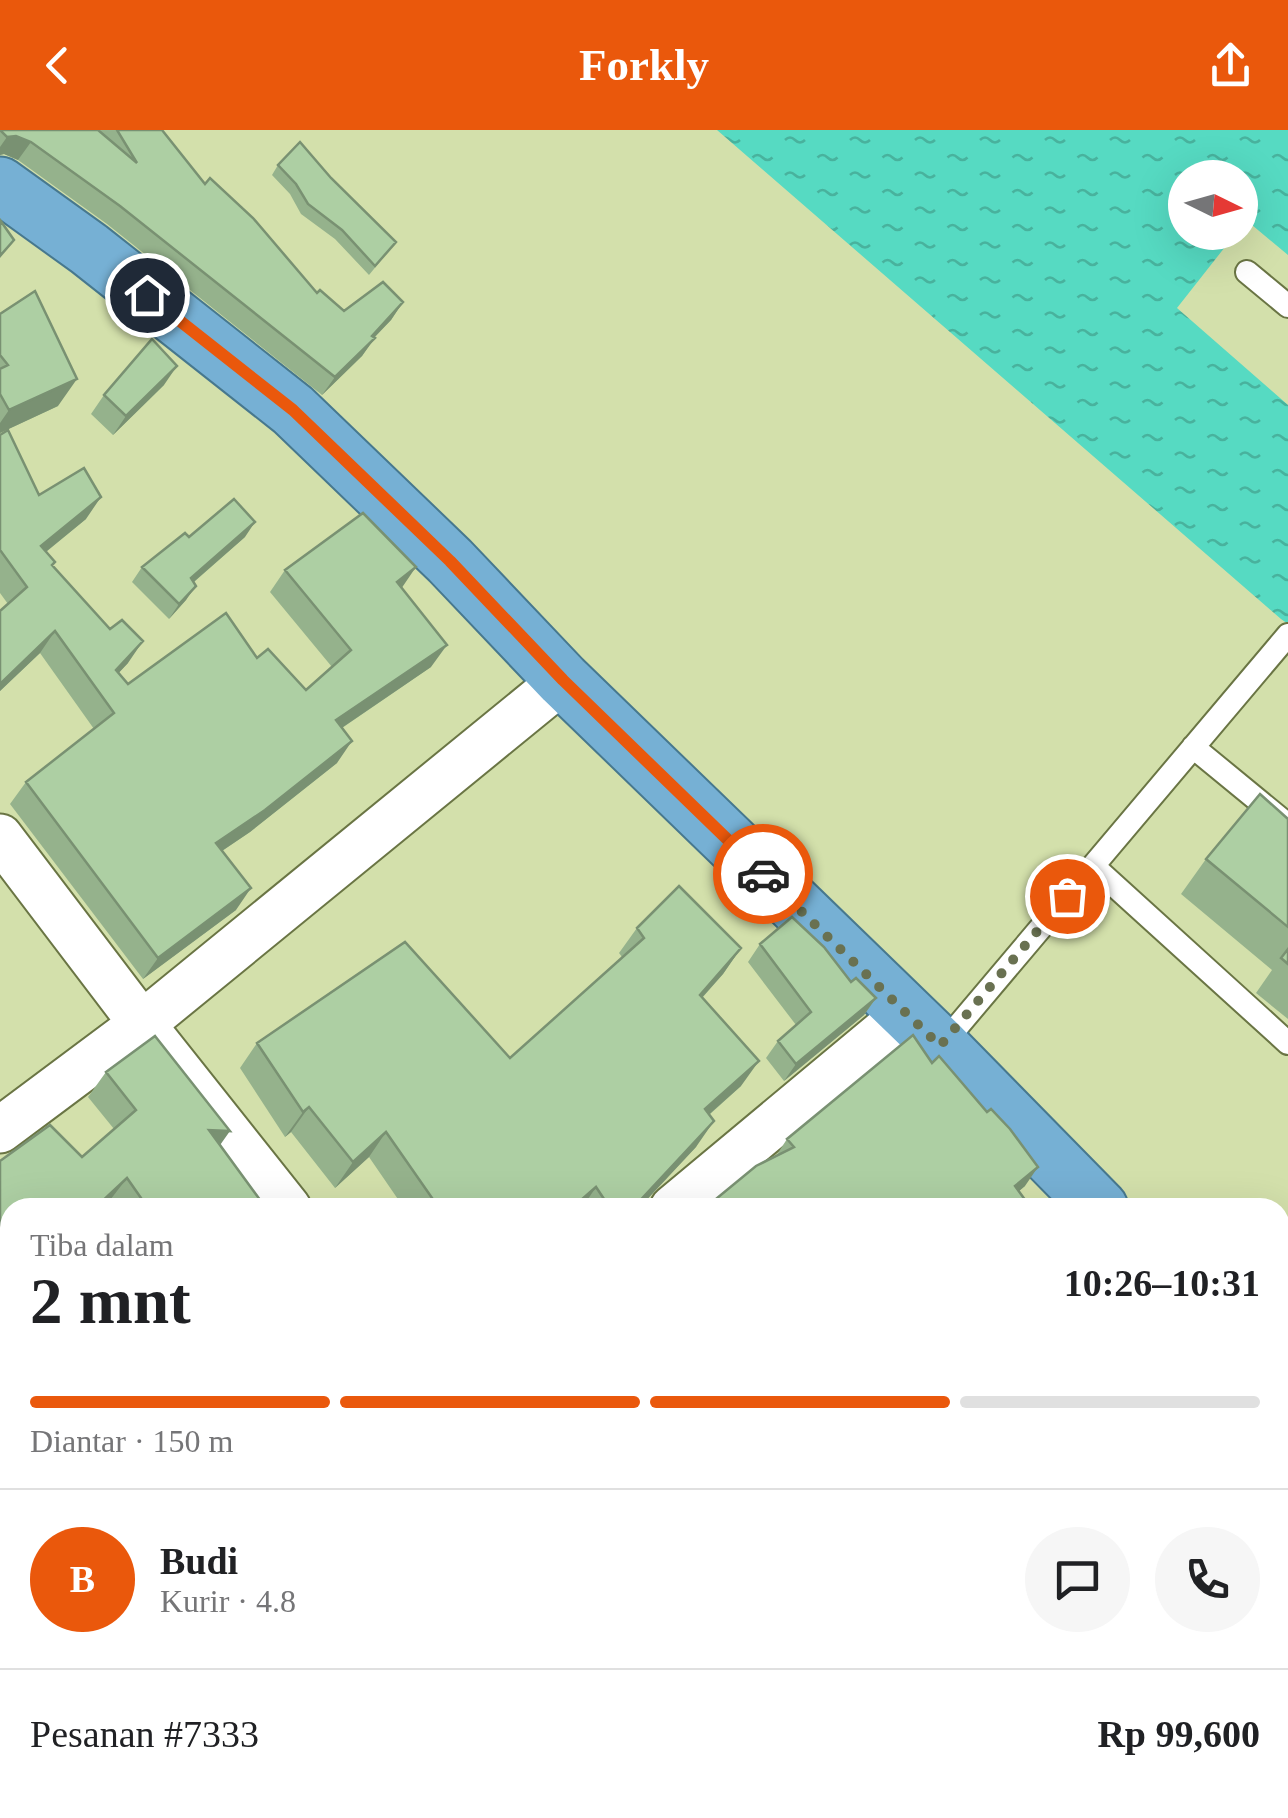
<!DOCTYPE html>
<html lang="id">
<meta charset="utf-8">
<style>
:root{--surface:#fff;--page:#f6f6f6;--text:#202124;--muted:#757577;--line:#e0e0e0;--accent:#ea580c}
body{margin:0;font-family:"Times New Roman",serif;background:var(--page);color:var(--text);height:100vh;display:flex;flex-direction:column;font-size:38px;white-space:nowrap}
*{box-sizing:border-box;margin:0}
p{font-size:32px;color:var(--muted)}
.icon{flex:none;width:55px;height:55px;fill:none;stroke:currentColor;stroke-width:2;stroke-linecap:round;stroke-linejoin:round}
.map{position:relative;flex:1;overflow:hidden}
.panel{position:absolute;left:0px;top:1068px;width:1290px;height:622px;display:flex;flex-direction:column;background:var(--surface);border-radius:30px 30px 0 0;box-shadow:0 10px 40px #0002}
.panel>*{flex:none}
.needle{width:65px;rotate:95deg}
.controls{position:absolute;left:1168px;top:30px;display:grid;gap:20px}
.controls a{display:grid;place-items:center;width:90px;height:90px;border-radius:50%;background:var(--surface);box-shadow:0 10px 40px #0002;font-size:50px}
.pin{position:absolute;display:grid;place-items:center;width:85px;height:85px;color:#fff;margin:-42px;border:5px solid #fff;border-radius:50%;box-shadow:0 2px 10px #0007}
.courier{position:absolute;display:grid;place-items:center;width:100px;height:100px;margin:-50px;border:8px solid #ea580c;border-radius:50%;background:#fff;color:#222;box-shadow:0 2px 12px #0007}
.head em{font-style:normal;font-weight:700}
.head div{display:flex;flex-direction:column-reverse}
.head{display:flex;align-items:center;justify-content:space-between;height:170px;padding:0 30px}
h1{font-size:65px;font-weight:700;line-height:75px}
.bar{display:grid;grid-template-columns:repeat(4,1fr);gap:15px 10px;align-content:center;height:120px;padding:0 30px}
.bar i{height:12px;border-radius:8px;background:var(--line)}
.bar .on{background:var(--accent)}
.bar p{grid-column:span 4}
.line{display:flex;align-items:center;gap:25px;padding:0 30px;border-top:2px solid var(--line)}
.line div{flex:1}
.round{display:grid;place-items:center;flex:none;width:105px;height:105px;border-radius:52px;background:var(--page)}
header{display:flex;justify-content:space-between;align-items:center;height:130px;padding:0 30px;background:var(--accent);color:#fff;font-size:45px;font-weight:700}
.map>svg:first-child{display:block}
.water{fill:url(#water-ripples);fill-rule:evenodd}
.pier{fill:#d3e0ab}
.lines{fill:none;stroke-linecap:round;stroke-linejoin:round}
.service-casing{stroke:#6a7544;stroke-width:26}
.minor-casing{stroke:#6a7544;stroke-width:49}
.tertiary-casing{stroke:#6a7544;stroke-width:59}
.trunk-casing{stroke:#47788e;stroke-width:59}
.service{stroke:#fff;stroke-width:22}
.minor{stroke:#fff;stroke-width:45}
.tertiary{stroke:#fff;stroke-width:55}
.trunk{stroke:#76b0d4;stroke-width:55}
.wall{fill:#95b28c}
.shaded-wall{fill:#799172}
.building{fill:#adcfa3;stroke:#799172;stroke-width:2.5}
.done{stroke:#697151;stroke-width:10;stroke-dasharray:0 18}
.route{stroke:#ea580c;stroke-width:12}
</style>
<header><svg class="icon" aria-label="back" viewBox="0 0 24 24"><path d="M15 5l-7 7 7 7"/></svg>Forkly<svg class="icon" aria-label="share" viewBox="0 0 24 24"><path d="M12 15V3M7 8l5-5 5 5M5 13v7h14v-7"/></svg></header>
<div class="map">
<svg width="1288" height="1688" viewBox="0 0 1288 1688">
<defs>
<pattern id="water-ripples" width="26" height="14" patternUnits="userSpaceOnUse" patternTransform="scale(2.5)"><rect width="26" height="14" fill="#56dac2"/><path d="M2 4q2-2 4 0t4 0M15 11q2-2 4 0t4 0" fill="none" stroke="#48b29d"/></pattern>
</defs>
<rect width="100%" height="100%" fill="#d3e0ab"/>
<path class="water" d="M 717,0 L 1288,0 L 1288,494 L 1281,489 ZM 1185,48 L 1240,48 L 1240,102 L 1185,102 Z
M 0,1480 L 10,1491 L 10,1680 L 175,1680 L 182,1688 L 0,1688 Z"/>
<path class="pier" d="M 1246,90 L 1288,125 L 1288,275 L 1177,178 L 1236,103 L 1240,102 Z"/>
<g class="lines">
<defs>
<path id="service" d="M 1247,142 L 1288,176
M 1193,617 L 1288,695
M 1093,736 L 1288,913
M 941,916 L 1288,505"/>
<path id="minor" d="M 0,707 L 142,894 L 288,1078
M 0,1000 L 142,894 L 563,550
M 673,1078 L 907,883
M 816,1680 L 825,1688"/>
<path id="tertiary" d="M 0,1327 L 10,1340
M 0,1412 L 10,1426
M 211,1680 L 218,1688
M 282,1680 L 289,1688"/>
<path id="trunk" d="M 0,55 L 89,119 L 293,280 L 450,431 L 563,550 L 941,916 L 1100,1078
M 1280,1254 L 1288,1262"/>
</defs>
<use href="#service" class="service-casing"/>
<use href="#minor" class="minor-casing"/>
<use href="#tertiary" class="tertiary-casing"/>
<use href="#trunk" class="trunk-casing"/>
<use href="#service" class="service"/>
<use href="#minor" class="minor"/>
<use href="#tertiary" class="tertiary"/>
<use href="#trunk" class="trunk"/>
</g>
<path class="wall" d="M 0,0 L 162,0 L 205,54 L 317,163 L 344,181 L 403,172 L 391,190 L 374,208 L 362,226 L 322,265 L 107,94 L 18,30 L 4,24 L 0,25 Z
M 278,35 L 331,48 L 396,112 L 369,145 L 335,109 L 301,84 L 290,64 L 272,45 Z
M 0,184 L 58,276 L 0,303 Z
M 164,255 L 113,305 L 91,284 L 104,265 Z
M 0,305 L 39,365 L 86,389 L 46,422 L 52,435 L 128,533 L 118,543 L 128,554 L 257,528 L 306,560 L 332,537 L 270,462 L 285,440 L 402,458 L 431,537 L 342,598 L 337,633 L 250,702 L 222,721 L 236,780 L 143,849 L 10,674 L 26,652 L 94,599 L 40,523 L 0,561 L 0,481 L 8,474 L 0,463 Z
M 245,407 L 194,452 L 186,470 L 169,489 L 132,452 L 142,437 Z
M 1288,689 L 1288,889 L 1256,863 L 1272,840 L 1181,764 L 1206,729 Z
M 637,798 L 741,818 L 723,844 L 702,868 L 741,956 L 709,985 L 696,1017 L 639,1078 L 404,1078 L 369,1027 L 335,1058 L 291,1002 L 285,1007 L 240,938 L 257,913 L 510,928 L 622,827 L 619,823 Z
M 760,814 L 851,852 L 876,868 L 864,885 L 784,951 L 766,928 L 778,911 L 796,895 L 748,832 Z
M 932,933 L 1025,1056 L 1019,1061 L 776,1026 L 787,1009 Z
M 106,942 L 220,1015 L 266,1078 L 113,1078 L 109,1073 L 104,1078 L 10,1078 L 10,1167 L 0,1176 L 0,1031 L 82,1027 L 114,999 L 88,967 Z
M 318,1680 L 542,1680 L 552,1688 L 319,1688 Z
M 1118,1680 L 1153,1680 L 1146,1688 L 1126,1688 Z"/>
<path class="shaded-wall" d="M 16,6 L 31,12 L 18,30 L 4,24 L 0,25 L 0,17 L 7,7 Z
M 403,172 L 391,190 L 364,218 L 375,208 L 362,226 L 322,265 L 335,247 Z
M 177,236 L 164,255 L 113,305 L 126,286 Z
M 77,249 L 58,276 L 0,303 L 0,293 L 9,280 Z
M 101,367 L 86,389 L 26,438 L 41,416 Z
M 255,392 L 245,407 L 181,463 L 191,448 Z
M 416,437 L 401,459 L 397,452 Z
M 196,456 L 186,470 L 169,489 L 179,474 Z
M 55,501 L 40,523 L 0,561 L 0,554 Z
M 143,511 L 128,533 L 101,562 L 116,540 Z
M 447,515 L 431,537 L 321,612 L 336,590 Z
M 352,611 L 337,633 L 250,702 L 201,735 L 216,713 Z
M 251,758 L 236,780 L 143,849 L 158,828 Z
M 741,818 L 723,844 L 682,890 L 700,865 Z
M 876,868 L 864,885 L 784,951 L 796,934 Z
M 759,931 L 741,956 L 687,1004 L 705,979 Z
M 309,977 L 291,1002 L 285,1007 L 303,982 Z
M 714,991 L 696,1017 L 639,1078 L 633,1078 Z
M 209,1000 L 230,1001 L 213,1025 Z
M 386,1002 L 369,1027 L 335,1058 L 353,1032 Z
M 1038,1037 L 1025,1056 L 1002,1075 L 1015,1056 Z
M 127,1048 L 104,1078 L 95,1078 Z
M 596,1057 L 582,1078 L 572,1078 Z
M 10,1158 L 10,1167 L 0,1176 L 0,1172 Z"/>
<path class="building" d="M 0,0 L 98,0 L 137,33 L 117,0 L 162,0 L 205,54 L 210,48 L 253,88 L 317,163 L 320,160 L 344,181 L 383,152 L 403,172 L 372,206 L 375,208 L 335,247 L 120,76 L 31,12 L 16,6 L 7,7 Z
M 300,12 L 331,48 L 396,112 L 375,136 L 342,100 L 308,74 L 296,54 L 278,35 Z
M 0,90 L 14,110 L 0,126 Z
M 35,161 L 77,249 L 9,280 L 0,264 L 0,239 L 8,235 L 0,225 L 0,184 Z
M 152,209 L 177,236 L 126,286 L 104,265 Z
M 8,300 L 39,365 L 84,338 L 101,367 L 41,416 L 55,432 L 52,435 L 110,499 L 122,490 L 143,511 L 116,540 L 128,554 L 226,483 L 257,528 L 268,519 L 306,560 L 351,520 L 285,440 L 363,383 L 416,437 L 397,452 L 447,515 L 336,590 L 352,611 L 265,680 L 216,713 L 251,758 L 158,828 L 26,652 L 114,583 L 55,501 L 0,554 L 0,481 L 27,457 L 0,420 L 0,305 Z
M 234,369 L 255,392 L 191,448 L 196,456 L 179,474 L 142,437 L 185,403 L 189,407 Z
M 1260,664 L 1288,689 L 1288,797 L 1206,729 Z
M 679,756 L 741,818 L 700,865 L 759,931 L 705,979 L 714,991 L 633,1078 L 610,1078 L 596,1057 L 572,1078 L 439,1078 L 386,1002 L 353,1032 L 309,977 L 303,982 L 257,913 L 405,812 L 510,928 L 644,808 L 637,798 Z
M 792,787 L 824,817 L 851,852 L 856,848 L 876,868 L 796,934 L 778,911 L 811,882 L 760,814 Z
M 1288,819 L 1288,834 L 1281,828 Z
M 913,905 L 932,933 L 939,926 L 987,982 L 991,979 L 1010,999 L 1038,1037 L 1015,1056 L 1031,1078 L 705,1078 L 756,1036 L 794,1017 L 787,1009 Z
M 155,906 L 230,1001 L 209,1000 L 266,1078 L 148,1078 L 127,1048 L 95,1078 L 10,1078 L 9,1159 L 0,1147 L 0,1031 L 50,995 L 82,1027 L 136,980 L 106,942 Z
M 1280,1519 L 1288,1526 L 1288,1561 L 1280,1572 Z
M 1280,1660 L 1288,1671 L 1288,1688 L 1206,1688 L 1212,1680 L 1280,1680 Z
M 331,1680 L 542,1680 L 552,1688 L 337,1688 Z
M 564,1680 L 810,1680 L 820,1688 L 610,1688 L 605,1682 L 598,1688 L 556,1688 Z
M 913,1680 L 1025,1680 L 1019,1688 L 908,1688 Z"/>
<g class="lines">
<path class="done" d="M 763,744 L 940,916 L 1067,766"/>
<path class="route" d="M 147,165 L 293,280 L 450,431 L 563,550 L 763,744"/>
</g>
</svg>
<div class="controls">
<a><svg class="needle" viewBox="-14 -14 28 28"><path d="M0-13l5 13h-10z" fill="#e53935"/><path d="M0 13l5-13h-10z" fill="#757577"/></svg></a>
</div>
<div class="pin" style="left:1067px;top:766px;background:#ea580c"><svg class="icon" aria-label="bag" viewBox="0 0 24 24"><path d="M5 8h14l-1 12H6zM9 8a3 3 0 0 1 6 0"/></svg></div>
<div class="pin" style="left:147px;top:165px;background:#1f2937"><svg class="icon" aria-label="home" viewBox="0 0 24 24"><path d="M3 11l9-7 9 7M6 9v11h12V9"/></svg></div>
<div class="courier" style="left:763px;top:744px"><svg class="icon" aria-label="car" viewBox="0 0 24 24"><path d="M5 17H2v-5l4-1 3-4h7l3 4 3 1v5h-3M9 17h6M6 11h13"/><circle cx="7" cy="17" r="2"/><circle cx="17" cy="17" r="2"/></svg></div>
<section class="panel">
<div class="head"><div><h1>2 mnt</h1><p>Tiba dalam</p></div><em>10:26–10:31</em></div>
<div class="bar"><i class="on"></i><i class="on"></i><i class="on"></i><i></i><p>Diantar · 150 m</p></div>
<div class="line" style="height:180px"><b class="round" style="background:var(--accent);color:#fff">B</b><div><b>Budi</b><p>Kurir · 4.8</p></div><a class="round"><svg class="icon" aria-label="chat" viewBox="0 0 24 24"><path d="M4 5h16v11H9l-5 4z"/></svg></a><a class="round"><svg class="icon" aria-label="phone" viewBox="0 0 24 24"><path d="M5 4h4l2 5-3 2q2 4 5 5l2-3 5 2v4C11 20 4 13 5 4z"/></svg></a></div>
<div class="line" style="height:130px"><div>Pesanan #7333</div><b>Rp 99,600</b></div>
</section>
</div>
